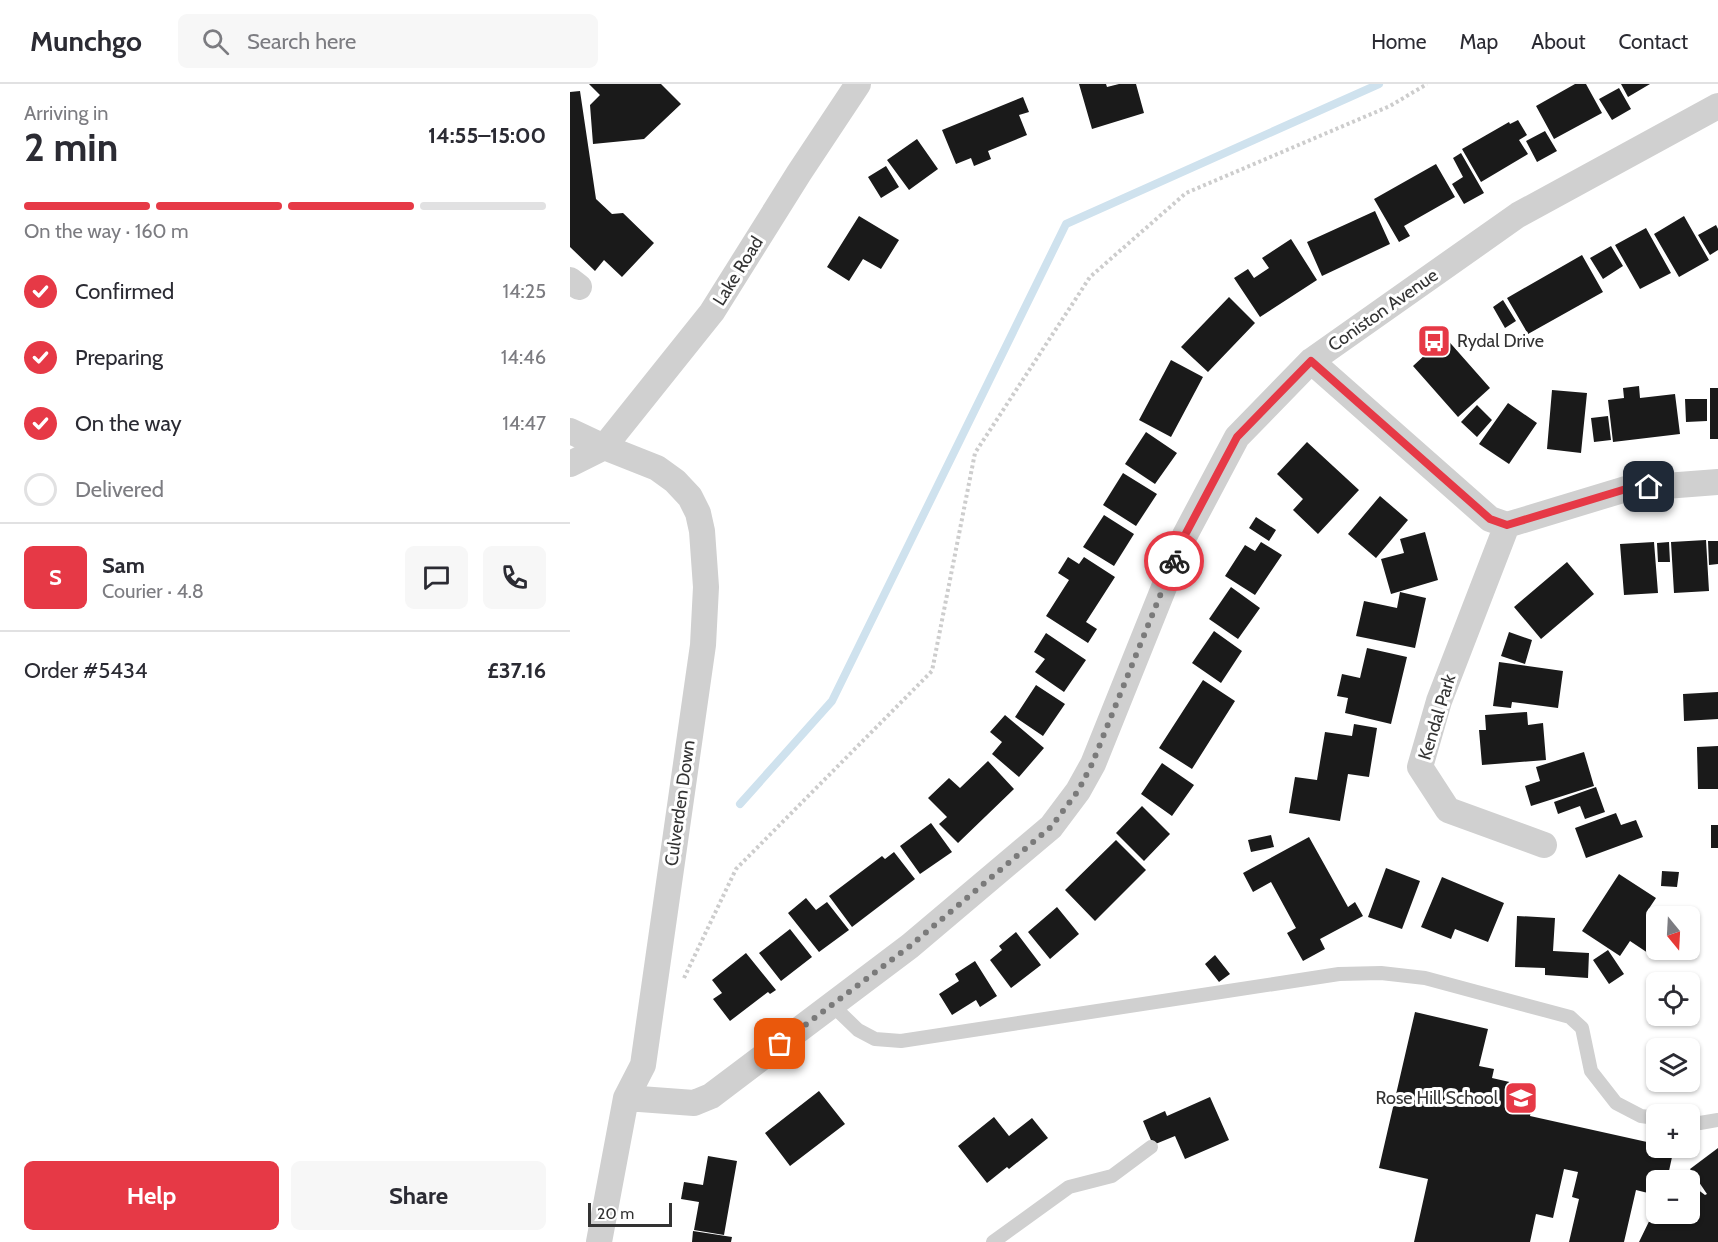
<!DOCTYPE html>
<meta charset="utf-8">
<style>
:root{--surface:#fff;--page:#f7f7f7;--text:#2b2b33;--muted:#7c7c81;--line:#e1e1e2;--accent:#e63946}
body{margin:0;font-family:Cabin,sans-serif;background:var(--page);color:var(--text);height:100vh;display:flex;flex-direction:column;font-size:22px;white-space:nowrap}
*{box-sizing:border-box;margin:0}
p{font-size:20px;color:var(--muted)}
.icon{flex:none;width:33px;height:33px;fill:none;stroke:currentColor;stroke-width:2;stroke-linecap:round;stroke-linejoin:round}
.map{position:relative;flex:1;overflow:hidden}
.details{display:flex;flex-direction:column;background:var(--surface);width:570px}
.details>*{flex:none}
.needle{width:39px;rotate:162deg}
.controls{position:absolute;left:1076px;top:822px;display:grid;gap:12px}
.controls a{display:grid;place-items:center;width:54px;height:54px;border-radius:9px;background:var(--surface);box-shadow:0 2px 4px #0004;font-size:30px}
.scale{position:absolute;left:18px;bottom:15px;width:84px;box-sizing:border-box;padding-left:6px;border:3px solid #333;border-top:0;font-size:16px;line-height:21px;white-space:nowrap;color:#333;-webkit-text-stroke:4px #fff;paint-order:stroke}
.pin{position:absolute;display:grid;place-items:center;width:51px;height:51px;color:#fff;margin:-26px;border-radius:12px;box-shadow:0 3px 9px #0006}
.courier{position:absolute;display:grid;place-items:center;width:60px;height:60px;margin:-30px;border:4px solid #e63946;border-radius:50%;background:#fff;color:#222;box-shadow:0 2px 8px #0007}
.overview em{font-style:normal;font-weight:800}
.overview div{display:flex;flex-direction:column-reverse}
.overview{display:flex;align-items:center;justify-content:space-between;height:102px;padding:0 24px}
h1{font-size:39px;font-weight:800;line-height:45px}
.bar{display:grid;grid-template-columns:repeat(4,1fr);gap:9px 6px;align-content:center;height:72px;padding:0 24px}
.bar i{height:8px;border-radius:4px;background:var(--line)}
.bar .selected{background:var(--accent)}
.bar p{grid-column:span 4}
.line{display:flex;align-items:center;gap:15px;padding:0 24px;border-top:2px solid var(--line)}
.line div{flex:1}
.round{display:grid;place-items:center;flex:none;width:63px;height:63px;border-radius:9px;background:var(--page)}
ol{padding:0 24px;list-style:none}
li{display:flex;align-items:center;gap:18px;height:66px}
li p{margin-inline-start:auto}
li .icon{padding:6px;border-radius:50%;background:var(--accent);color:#fff;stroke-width:4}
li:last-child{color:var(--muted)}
li i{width:33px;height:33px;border:3px solid var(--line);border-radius:50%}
.action{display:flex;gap:12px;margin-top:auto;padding:12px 24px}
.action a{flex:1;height:69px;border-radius:9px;background:var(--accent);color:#fff;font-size:24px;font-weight:800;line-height:69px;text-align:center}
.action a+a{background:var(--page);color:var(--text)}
header{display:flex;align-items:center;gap:36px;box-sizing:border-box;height:84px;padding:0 30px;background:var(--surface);border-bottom:2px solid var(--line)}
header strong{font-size:28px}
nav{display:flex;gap:33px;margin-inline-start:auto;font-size:21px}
.search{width:420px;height:54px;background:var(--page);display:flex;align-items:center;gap:15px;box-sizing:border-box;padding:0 21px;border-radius:9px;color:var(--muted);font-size:22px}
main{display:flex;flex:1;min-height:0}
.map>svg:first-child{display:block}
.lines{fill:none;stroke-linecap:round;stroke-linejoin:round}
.stream{stroke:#cfe2ee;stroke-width:8}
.building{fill:#1a1a1a}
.path{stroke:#cdcdcd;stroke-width:4;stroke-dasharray:3 3;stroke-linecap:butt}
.service{stroke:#d0d0d0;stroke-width:14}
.minor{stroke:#d0d0d0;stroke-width:26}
.done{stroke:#7a7a7a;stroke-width:6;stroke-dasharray:0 10.8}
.route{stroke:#e63946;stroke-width:8}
.labels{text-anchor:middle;stroke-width:6;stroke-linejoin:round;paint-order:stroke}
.street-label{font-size:18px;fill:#333;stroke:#fff}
.poi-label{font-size:18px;fill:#333;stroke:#fff;text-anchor:start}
</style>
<header>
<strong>Munchgo</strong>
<div class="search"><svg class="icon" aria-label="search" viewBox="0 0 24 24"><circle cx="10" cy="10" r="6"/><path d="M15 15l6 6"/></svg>Search here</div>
<nav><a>Home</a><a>Map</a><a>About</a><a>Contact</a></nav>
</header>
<main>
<section class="details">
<div class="overview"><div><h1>2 min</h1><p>Arriving in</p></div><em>14:55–15:00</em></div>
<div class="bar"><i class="selected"></i><i class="selected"></i><i class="selected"></i><i></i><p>On the way · 160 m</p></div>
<ol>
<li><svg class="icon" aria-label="check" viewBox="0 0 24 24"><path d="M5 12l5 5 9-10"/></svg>Confirmed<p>14:25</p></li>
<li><svg class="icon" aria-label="check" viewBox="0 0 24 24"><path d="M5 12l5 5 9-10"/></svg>Preparing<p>14:46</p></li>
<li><svg class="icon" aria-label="check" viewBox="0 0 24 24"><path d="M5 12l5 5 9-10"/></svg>On the way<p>14:47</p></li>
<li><i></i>Delivered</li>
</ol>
<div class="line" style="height:108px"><b class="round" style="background:var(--accent);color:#fff">S</b><div><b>Sam</b><p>Courier · 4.8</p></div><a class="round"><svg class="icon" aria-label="chat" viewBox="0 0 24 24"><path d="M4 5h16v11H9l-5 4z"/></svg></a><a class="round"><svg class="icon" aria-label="phone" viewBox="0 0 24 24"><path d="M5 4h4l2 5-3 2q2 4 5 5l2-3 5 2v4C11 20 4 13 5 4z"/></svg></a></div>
<div class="line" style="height:78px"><div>Order #5434</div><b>£37.16</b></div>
<div class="action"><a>Help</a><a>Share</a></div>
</section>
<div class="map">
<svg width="1148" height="1158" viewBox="0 0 1148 1158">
<rect width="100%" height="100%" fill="#fff"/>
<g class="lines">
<path class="stream" d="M 170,720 L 262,617 L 496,140 L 809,0"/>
</g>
<path class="building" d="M 19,0 L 91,0 L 111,20 L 74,55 L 23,60 L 20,21 L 30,11 Z
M 509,0 L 536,0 L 537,3 L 549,0 L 566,0 L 574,29 L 522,45 Z
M 1005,0 L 1016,0 L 1032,29 L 984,55 L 966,22 Z
M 1051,0 L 1080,0 L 1058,13 Z
M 1049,4 L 1061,25 L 1042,36 L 1029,15 Z
M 10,7 L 26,115 L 42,130 L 53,129 L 84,159 L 52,193 L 34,176 L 25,187 L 0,163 L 0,8 Z
M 453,13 L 459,28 L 449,31 L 457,51 L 418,67 L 421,75 L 404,82 L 401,74 L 386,80 L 372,46 Z
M 948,36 L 957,51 L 949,56 L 958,70 L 911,98 L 892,65 L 939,38 L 940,40 Z
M 975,47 L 987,67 L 967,78 L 956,57 Z
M 347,55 L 368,85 L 339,106 L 317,76 Z
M 891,69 L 914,109 L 894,120 L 882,100 L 893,93 L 883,74 Z
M 866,80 L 885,113 L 834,142 L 840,152 L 829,158 L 804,115 Z
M 316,82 L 329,103 L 311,114 L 298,93 Z
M 805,127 L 820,160 L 752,192 L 737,158 Z
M 289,132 L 329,156 L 311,185 L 293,175 L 279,197 L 257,183 Z
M 1114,132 L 1139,176 L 1109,193 L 1084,150 Z
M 1146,141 L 1148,145 L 1148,166 L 1140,171 L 1128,151 Z
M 1076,144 L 1101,189 L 1070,205 L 1045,161 Z
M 721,155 L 747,196 L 690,233 L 664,194 L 678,185 L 684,194 L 699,184 L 692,174 Z
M 1041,162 L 1053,182 L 1033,195 L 1020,174 Z
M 1012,171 L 1033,208 L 958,250 L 937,214 Z
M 659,213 L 685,239 L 638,288 L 611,263 Z
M 933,216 L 946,237 L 935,244 L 923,223 Z
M 867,244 L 920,304 L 888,333 L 843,282 L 856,270 L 848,261 Z
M 601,276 L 633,293 L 601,353 L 569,336 Z
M 1069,302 L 1070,314 L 1105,310 L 1110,350 L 1043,358 L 1038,316 L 1054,314 L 1053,304 Z
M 1140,304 L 1148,304 L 1148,355 L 1140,355 Z
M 982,306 L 1017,309 L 1011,369 L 977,365 Z
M 1115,315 L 1137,315 L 1137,337 L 1116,338 Z
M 938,319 L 967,339 L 939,380 L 909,360 Z
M 907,321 L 922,336 L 907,353 L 891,338 Z
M 1038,332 L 1041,356 L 1024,358 L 1021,334 Z
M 576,348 L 607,369 L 585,400 L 555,380 Z
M 737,358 L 789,406 L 748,450 L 723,426 L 733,415 L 707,390 Z
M 553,389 L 587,410 L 566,442 L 533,421 Z
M 810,412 L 838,436 L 806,474 L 778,450 Z
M 534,431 L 564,450 L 544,482 L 513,463 Z
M 686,433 L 706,446 L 699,457 L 679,444 Z
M 855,448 L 868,496 L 821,510 L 811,475 L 834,469 L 830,455 Z
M 1136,456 L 1139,507 L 1104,509 L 1101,458 Z
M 1138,457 L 1148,457 L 1148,480 L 1139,481 Z
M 691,458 L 712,471 L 685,511 L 655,492 L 675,461 L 685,467 Z
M 1084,458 L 1088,509 L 1054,511 L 1050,460 Z
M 1099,458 L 1100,478 L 1088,478 L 1087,459 Z
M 498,473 L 509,480 L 514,473 L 545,493 L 516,538 L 527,545 L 518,559 L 476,532 L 499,496 L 488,489 Z
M 997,478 L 1024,510 L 971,555 L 944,523 Z
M 661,503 L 690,524 L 668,555 L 639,535 Z
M 830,508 L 856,514 L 845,564 L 786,552 L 794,517 L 827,524 Z
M 644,547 L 672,567 L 651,599 L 622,579 Z
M 939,548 L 962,556 L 955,580 L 931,572 Z
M 476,549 L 516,576 L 494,608 L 465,588 L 475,575 L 464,568 Z
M 797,564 L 837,573 L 821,640 L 775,629 L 778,614 L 767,612 L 772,590 L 790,594 Z
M 929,578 L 993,587 L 988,624 L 942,618 L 941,624 L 923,622 Z
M 633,596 L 665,617 L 622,685 L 589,664 Z
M 466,601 L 495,620 L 473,652 L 445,633 Z
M 1148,608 L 1148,635 L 1114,637 L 1113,610 Z
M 957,628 L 958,641 L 973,639 L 976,676 L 912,681 L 909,646 L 916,646 L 915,631 Z
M 435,631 L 474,664 L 449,693 L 422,670 L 432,658 L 420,648 Z
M 784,640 L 807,644 L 799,693 L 778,690 L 770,737 L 719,729 L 725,693 L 747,696 L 755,648 L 782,652 Z
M 1148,662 L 1148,705 L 1128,705 L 1127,663 Z
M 1014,668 L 1024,702 L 961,722 L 955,702 L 970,697 L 966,683 Z
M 418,677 L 444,705 L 388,759 L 369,740 L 377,733 L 358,714 L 379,694 L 390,704 Z
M 592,679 L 624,701 L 602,732 L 571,710 Z
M 1026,703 L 1035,728 L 1015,735 L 1010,722 L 988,730 L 984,718 Z
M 572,722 L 600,750 L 574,777 L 546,749 Z
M 1046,729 L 1051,741 L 1066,736 L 1073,753 L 1016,774 L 1005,744 Z
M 361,739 L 382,768 L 350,790 L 330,762 Z
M 1141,741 L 1148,741 L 1148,764 L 1141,764 Z
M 701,751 L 704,763 L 681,768 L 678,756 Z
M 739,753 L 778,823 L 785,818 L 793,832 L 750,855 L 755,865 L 733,877 L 717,849 L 726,844 L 701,798 L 683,808 L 673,789 Z
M 546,756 L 576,786 L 525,837 L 495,806 Z
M 324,768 L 345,795 L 282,843 L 259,812 L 312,772 L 315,775 Z
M 816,784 L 850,797 L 832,845 L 798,833 Z
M 1092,787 L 1109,788 L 1107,803 L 1091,802 Z
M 1049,790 L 1086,814 L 1078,826 L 1086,831 L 1086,856 L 1078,869 L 1060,857 L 1050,872 L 1012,847 Z
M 872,793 L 934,819 L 918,858 L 885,845 L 881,855 L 851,843 Z
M 236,814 L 246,826 L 257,818 L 279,846 L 249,868 L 218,829 Z
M 487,823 L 509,850 L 480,875 L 458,848 Z
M 947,832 L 985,834 L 983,867 L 1019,869 L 1018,894 L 975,891 L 975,884 L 945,883 Z
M 220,845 L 242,873 L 211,897 L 189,869 Z
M 446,848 L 471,881 L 441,904 L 420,876 L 432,866 L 429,862 Z
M 1038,866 L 1054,890 L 1039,900 L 1023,876 Z
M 176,869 L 206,906 L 200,910 L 198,908 L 160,937 L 143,915 L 152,909 L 142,896 Z
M 645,871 L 660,890 L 649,898 L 635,880 Z
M 405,877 L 427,912 L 410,923 L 406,916 L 382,931 L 369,910 L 389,897 L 385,890 Z
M 845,928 L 918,945 L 909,982 L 924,985 L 922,994 L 966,1004 L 960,1032 L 1086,1060 L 1086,1064 L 1104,1064 L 1097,1096 L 1086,1096 L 1086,1111 L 1066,1106 L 1054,1158 L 999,1158 L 1009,1115 L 1002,1113 L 1008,1088 L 994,1085 L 983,1134 L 966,1130 L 960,1158 L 844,1158 L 858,1095 L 809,1084 Z
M 249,1007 L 275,1040 L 220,1082 L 195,1049 Z
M 640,1013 L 659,1056 L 615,1075 L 605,1052 L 583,1061 L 573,1037 L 595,1027 L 597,1032 Z
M 424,1033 L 439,1052 L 462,1034 L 478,1054 L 439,1085 L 437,1083 L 417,1099 L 388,1062 Z
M 1148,1064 L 1148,1158 L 1069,1158 L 1086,1123 L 1086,1130 L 1117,1130 L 1121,1131 L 1122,1129 L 1119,1126 L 1119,1099 L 1135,1111 L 1137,1110 L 1120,1085 Z
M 138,1072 L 167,1077 L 154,1151 L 124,1146 L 129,1118 L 111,1115 L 114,1098 L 133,1101 Z
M 123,1147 L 162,1153 L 161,1158 L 122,1158 Z"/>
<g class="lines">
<path class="path" d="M 114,894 L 166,785 L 362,587 L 405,369 L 520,193 L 616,109 L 820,22 L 857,0"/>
<path class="service" d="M 261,920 L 288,946 L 305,955 L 331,957 L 769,890 L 811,889 L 855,894 L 1000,933 L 1012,944 L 1021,987 L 1046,1019 L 1071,1032 L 1086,1034
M 1119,1039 L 1130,1039 L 1148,1036
M 423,1158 L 499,1103 L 542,1092 L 581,1063"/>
<path class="minor" d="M 0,196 L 9,203
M 741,277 L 920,435 L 937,441 L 1056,405 L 1148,398
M 0,347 L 34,363 L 87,384 L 105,397 L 120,413 L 128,429 L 132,447 L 136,503 L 133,561 L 73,981 L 56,1014 L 29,1158
M 0,380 L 34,363 L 142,228 L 229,89 L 288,0
M 937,441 L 869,617 L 850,683 L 878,726 L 974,761
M 56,1014 L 124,1019 L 141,1012 L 340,862 L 481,743 L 508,707 L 523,680 L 615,451 L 667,353 L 741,277 L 948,131 L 1148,22"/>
</g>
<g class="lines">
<path class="done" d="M 210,960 L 340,862 L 481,743 L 508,707 L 522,680 L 604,477"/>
<path class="route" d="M 604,477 L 615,451 L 667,353 L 741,277 L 920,435 L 937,441 L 1056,405 L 1079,403"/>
</g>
<defs>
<symbol id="bus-square" viewBox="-11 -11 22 22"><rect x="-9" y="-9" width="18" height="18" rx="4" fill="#e63946" stroke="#fff"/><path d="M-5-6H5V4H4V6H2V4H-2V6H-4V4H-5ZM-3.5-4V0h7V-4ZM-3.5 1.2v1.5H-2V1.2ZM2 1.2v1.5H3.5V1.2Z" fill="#fff"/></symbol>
<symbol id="school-square" viewBox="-11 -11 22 22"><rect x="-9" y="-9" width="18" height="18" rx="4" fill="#e63946" stroke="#fff"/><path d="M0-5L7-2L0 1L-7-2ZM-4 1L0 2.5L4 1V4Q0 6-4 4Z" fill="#fff"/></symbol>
</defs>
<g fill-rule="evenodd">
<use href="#bus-square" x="845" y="238" width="38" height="38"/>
<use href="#school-square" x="932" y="995" width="38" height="38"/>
</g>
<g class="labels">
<g class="street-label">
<text transform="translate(168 187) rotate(-58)" y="6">Lake Road</text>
<text transform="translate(813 226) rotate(-35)" y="6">Coniston Avenue</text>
<text transform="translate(867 633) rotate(-73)" y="6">Kendal Park</text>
<text transform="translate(110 719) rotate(-82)" y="6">Culverden Down</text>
</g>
<g class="poi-label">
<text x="887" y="263">Rydal Drive</text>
<text x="928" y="1020" text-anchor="end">Rose Hill School</text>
</g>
</g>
</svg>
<div class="controls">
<a><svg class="needle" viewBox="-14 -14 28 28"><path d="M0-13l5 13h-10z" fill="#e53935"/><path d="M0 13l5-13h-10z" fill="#7c7c81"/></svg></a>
<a><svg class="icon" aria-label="locate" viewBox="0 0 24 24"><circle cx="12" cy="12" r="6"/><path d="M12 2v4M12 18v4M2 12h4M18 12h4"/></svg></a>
<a><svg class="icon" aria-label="layers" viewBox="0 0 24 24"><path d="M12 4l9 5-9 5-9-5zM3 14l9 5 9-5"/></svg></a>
<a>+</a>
<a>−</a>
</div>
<div class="scale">20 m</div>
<div class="pin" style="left:210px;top:960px;background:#ea580c"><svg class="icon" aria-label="bag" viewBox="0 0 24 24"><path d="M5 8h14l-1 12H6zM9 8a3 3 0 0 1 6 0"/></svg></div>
<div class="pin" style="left:1079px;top:403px;background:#1f2937"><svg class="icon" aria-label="home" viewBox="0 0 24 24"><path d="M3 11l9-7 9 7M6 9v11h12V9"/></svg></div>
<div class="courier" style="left:604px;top:477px"><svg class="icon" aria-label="bike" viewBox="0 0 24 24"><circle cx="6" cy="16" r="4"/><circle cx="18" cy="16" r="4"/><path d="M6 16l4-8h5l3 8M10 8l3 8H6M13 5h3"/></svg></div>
</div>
</main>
